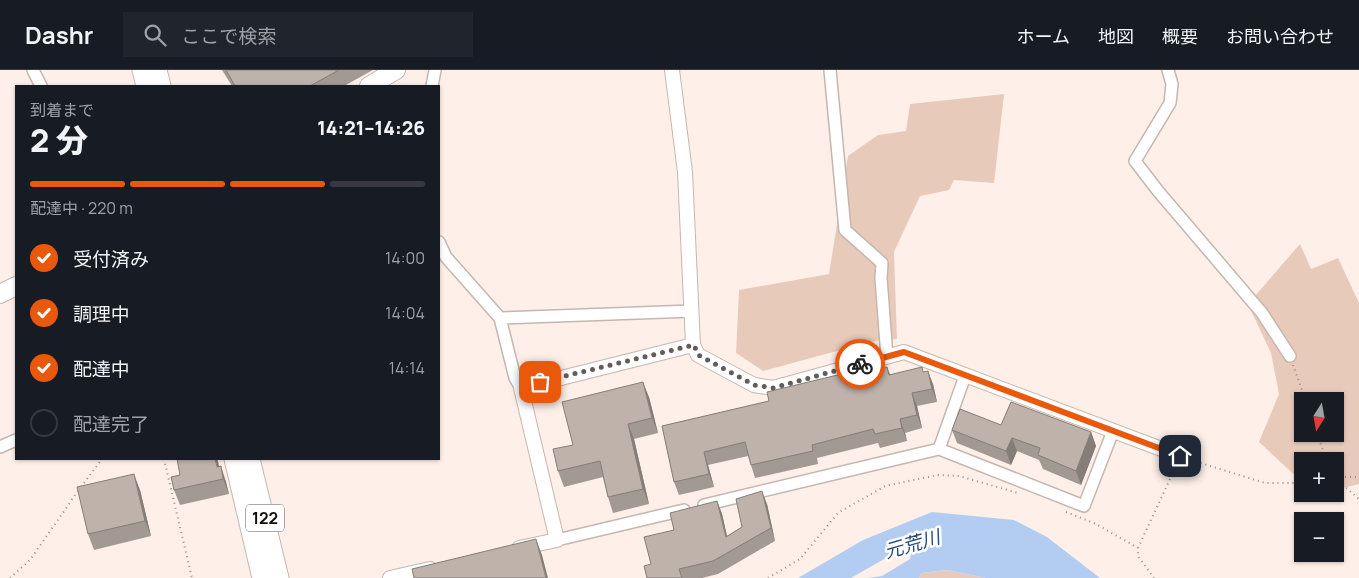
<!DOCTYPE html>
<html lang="ja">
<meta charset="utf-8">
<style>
:root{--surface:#171b24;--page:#20242c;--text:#f1f3f6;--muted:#9ea1a6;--line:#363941;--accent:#ea580c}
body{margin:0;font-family:Manrope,"Noto Sans JP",sans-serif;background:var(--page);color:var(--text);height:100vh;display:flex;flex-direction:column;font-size:19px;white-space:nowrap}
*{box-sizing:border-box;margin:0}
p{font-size:16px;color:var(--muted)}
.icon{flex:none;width:28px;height:28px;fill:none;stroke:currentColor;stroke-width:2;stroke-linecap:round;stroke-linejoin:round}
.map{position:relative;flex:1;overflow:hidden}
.side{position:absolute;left:15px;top:15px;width:425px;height:375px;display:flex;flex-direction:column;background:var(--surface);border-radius:0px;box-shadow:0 1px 4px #0004}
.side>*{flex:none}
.needle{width:32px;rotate:191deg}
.controls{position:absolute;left:1294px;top:322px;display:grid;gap:10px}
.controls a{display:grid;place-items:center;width:50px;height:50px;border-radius:0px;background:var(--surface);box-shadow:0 1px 4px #0004;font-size:25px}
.pin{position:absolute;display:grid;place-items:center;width:42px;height:42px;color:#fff;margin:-21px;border-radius:10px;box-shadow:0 2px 8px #0006}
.courier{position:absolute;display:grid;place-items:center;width:50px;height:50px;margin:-25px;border:4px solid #ea580c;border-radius:50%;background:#fff;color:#222;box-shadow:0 1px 6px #0007}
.summary em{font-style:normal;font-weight:800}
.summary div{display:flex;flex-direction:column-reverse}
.summary{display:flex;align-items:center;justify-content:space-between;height:85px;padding:0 15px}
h1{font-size:32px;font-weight:800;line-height:38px}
.bar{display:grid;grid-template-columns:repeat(4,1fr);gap:8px 5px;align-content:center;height:60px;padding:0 15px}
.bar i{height:6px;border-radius:4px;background:var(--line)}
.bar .active{background:var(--accent)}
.bar p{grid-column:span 4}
ol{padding:0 15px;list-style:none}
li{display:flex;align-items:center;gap:15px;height:55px}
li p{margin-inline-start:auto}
li .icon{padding:5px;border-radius:50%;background:var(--accent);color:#fff;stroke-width:4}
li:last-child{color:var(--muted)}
li i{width:28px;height:28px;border:2px solid var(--line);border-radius:50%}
header{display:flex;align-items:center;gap:30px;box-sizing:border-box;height:70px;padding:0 25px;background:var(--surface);border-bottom:1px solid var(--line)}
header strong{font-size:24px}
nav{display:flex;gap:28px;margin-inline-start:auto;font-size:18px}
.search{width:350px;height:45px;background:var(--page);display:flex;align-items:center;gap:12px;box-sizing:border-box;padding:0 18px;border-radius:0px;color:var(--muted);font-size:19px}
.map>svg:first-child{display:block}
.green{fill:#e8cabb;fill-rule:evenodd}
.water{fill:#b3cdf2}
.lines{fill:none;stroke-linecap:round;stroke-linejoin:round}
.minor-casing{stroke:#c4b7b0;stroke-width:14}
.tertiary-casing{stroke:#c4b7b0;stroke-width:16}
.primary-casing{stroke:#c4b7b0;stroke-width:20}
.trunk-casing{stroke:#c4b7b0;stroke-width:21}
.path{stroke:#968c87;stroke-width:2;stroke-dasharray:1 4;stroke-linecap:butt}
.minor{stroke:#fff;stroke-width:11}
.tertiary{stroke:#fff;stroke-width:14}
.primary{stroke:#fff;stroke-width:18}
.trunk{stroke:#fff;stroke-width:19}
.wall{fill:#a39993}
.shaded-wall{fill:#857d78}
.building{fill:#beb2ab;stroke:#857d78}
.done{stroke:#635c58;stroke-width:5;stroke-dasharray:0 9}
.route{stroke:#ea580c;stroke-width:6}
.labels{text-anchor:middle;stroke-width:5;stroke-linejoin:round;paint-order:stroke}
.shield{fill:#fff;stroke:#585554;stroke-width:1}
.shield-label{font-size:16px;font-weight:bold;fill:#100c0a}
.water-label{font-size:19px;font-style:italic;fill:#284b7a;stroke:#fff}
</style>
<header>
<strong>Dashr</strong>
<div class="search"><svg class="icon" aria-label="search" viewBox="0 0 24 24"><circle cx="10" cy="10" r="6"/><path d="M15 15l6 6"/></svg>ここで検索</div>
<nav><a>ホーム</a><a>地図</a><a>概要</a><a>お問い合わせ</a></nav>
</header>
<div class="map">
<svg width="1359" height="508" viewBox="0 0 1359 508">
<rect width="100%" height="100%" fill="#fef0e9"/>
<path class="green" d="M 1004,24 L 994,113 L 954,110 L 949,120 L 920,126 L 894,182 L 897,269 L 874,271 L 763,301 L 736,283 L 739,220 L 829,204 L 848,86 L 878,65 L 906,61 L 910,34 Z
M 1300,174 L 1311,199 L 1338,188 L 1359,233 L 1359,414 L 1335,420 L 1335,391 L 1302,391 L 1302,412 L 1259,372 L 1279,324 L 1271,283 L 1248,234 ZM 1302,331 L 1335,331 L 1335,364 L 1302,364 Z
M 947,500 L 986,508 L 919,508 L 921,503 Z"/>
<path class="water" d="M 932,442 L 1014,450 L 1047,467 L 1100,508 L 986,508 L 947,500 L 921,503 L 919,508 L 867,508 L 882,506 L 910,489 L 912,480 L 905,477 L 851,508 L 798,508 L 863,470 Z"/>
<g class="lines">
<defs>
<path id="minor" d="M 33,0 L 41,16
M 830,0 L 845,160 L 882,193 L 881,208 L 887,287
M 1168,0 L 1172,14 L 1170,33 L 1135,91 L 1158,121 L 1262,243 L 1290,286
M 432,16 L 435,0
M 439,172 L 446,187 L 500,248 L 515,308 L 521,318
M 500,248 L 692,241
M 0,377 L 16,370
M 939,379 L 1084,436 L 1113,361
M 704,435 L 939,379 L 965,306
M 557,470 L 684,440"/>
<path id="tertiary" d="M 672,0 L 685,102 L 693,275 L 698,285 L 754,315 L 773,318 L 904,282 L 1180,386
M 519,478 L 557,470 L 521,318 L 693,275
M 390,508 L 430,499"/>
<path id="primary" d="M 369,16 L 396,0
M 0,224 L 16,216"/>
<path id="trunk" d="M 142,0 L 146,16
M 157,0 L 161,16
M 234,389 L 262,508
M 250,389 L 279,508"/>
</defs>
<use href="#minor" class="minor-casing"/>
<use href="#tertiary" class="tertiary-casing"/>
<use href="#primary" class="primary-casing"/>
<use href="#trunk" class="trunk-casing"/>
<path class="path" d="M 1293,295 L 1306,331
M 1317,364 L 1327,391
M 164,389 L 192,508
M 1191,390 L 1265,413 L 1302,413
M 1335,407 L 1359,407
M 1335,408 L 1359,429
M 81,417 L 102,389
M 1066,442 L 1096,454 L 1138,478 L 1138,486 L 1154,508
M 1138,478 L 1176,396
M 10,508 L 30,490 L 78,421
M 768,508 L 800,489 L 838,443 L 885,416 L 937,405 L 959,406 L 1018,423"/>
<use href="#minor" class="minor"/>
<use href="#tertiary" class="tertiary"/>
<use href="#primary" class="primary"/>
<use href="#trunk" class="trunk"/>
</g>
<path class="wall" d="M 222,0 L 373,0 L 344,16 L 232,16 Z
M 887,297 L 890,304 L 933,314 L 937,332 L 917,336 L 922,358 L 905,363 L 907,371 L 880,378 L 878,373 L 817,388 L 818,394 L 755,408 L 751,395 L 748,386 L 708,395 L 714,417 L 679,425 L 674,412 L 662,356 L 769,331 L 856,304 Z
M 649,327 L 658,363 L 634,369 L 649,434 L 613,443 L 608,427 L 603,407 L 564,417 L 558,401 Z
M 1001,355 L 1091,362 L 1096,376 L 1081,415 L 1043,399 L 1039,390 L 1017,381 L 1011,395 L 957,373 L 952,360 Z
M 219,396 L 226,412 L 229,424 L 180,435 L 174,420 Z
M 140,420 L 151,466 L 94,480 L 88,464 Z
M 717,431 L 722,444 L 727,466 L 742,457 L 767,434 L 775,471 L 718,504 L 702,508 L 647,508 L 651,494 L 674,460 Z"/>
<path class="shaded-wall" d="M 928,301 L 933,314 L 937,332 L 932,319 Z
M 643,312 L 649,327 L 658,363 L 652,348 Z
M 912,323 L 917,336 L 922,358 L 917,345 Z
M 900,349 L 905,363 L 907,371 L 902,358 Z
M 628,354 L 634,369 L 649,434 L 643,419 Z
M 1091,362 L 1096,376 L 1081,415 L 1076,401 Z
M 1012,368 L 1017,381 L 1011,395 L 1006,381 Z
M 704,382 L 708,395 L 714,417 L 709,404 Z
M 215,389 L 217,389 L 218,391 L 222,409 L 217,397 Z
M 221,396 L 226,412 L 229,424 L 223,409 Z
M 134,404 L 140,420 L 151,466 L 145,451 Z
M 762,421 L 767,434 L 775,471 L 771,458 Z
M 717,431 L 722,444 L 730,480 L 726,467 Z
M 536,469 L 542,485 L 548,508 L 546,508 Z"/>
<path class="building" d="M 226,0 L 339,0 L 310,16 L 235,16 Z
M 887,297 L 889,305 L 922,297 L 923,302 L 928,301 L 932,319 L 912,323 L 917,345 L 900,349 L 902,358 L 875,364 L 873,359 L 812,375 L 813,381 L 751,395 L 745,372 L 704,382 L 709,404 L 674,412 L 662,356 L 769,331 L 767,322 L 854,301 L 855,304 Z
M 643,312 L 652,348 L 628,354 L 643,419 L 608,427 L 600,391 L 558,401 L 553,379 L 573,375 L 562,332 Z
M 1011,332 L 1091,362 L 1076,401 L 1038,385 L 1040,378 L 1012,368 L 1006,381 L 952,360 L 960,339 L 1001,355 Z
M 177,389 L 215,389 L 217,397 L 221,396 L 223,409 L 174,420 L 171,407 L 180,405 Z
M 134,404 L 145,451 L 88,464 L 77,417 Z
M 762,421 L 771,458 L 713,491 L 679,499 L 682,508 L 647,508 L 644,496 L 651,494 L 644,467 L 674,460 L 670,443 L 717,431 L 726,467 L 742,457 L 736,429 Z
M 536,469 L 546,508 L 414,508 L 412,499 Z"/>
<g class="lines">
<path class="done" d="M 540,312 L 694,275 L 698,285 L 754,315 L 773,318 L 860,294"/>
<path class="route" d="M 860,294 L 904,282 L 1180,386"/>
</g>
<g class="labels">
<rect class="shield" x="246" y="434.5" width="38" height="27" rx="4"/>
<g class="shield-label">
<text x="265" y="454">122</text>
</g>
<g class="water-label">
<text transform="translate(912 474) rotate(-16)" y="7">元荒川</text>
</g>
</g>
</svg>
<div class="controls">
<a><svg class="needle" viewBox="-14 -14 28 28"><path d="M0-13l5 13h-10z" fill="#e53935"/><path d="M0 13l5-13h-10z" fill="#9ea1a6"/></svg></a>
<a>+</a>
<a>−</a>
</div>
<div class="pin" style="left:540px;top:312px;background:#ea580c"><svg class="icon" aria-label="bag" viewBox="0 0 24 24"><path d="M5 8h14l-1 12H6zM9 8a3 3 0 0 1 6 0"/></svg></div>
<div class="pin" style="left:1180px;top:386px;background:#1f2937"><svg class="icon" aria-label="home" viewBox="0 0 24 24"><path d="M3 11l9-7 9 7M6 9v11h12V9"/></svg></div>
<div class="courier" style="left:860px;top:294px"><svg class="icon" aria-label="bike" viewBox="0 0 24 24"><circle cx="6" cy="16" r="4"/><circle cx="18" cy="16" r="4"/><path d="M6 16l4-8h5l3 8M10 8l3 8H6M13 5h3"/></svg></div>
<section class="side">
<div class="summary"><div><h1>2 分</h1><p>到着まで</p></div><em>14:21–14:26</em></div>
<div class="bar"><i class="active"></i><i class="active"></i><i class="active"></i><i></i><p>配達中 · 220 m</p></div>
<ol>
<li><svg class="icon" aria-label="check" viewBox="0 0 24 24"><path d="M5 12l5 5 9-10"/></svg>受付済み<p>14:00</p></li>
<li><svg class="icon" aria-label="check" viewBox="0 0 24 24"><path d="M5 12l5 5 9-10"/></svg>調理中<p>14:04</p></li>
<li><svg class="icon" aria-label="check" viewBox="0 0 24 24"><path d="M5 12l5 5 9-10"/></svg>配達中<p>14:14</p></li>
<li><i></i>配達完了</li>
</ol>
</section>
</div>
